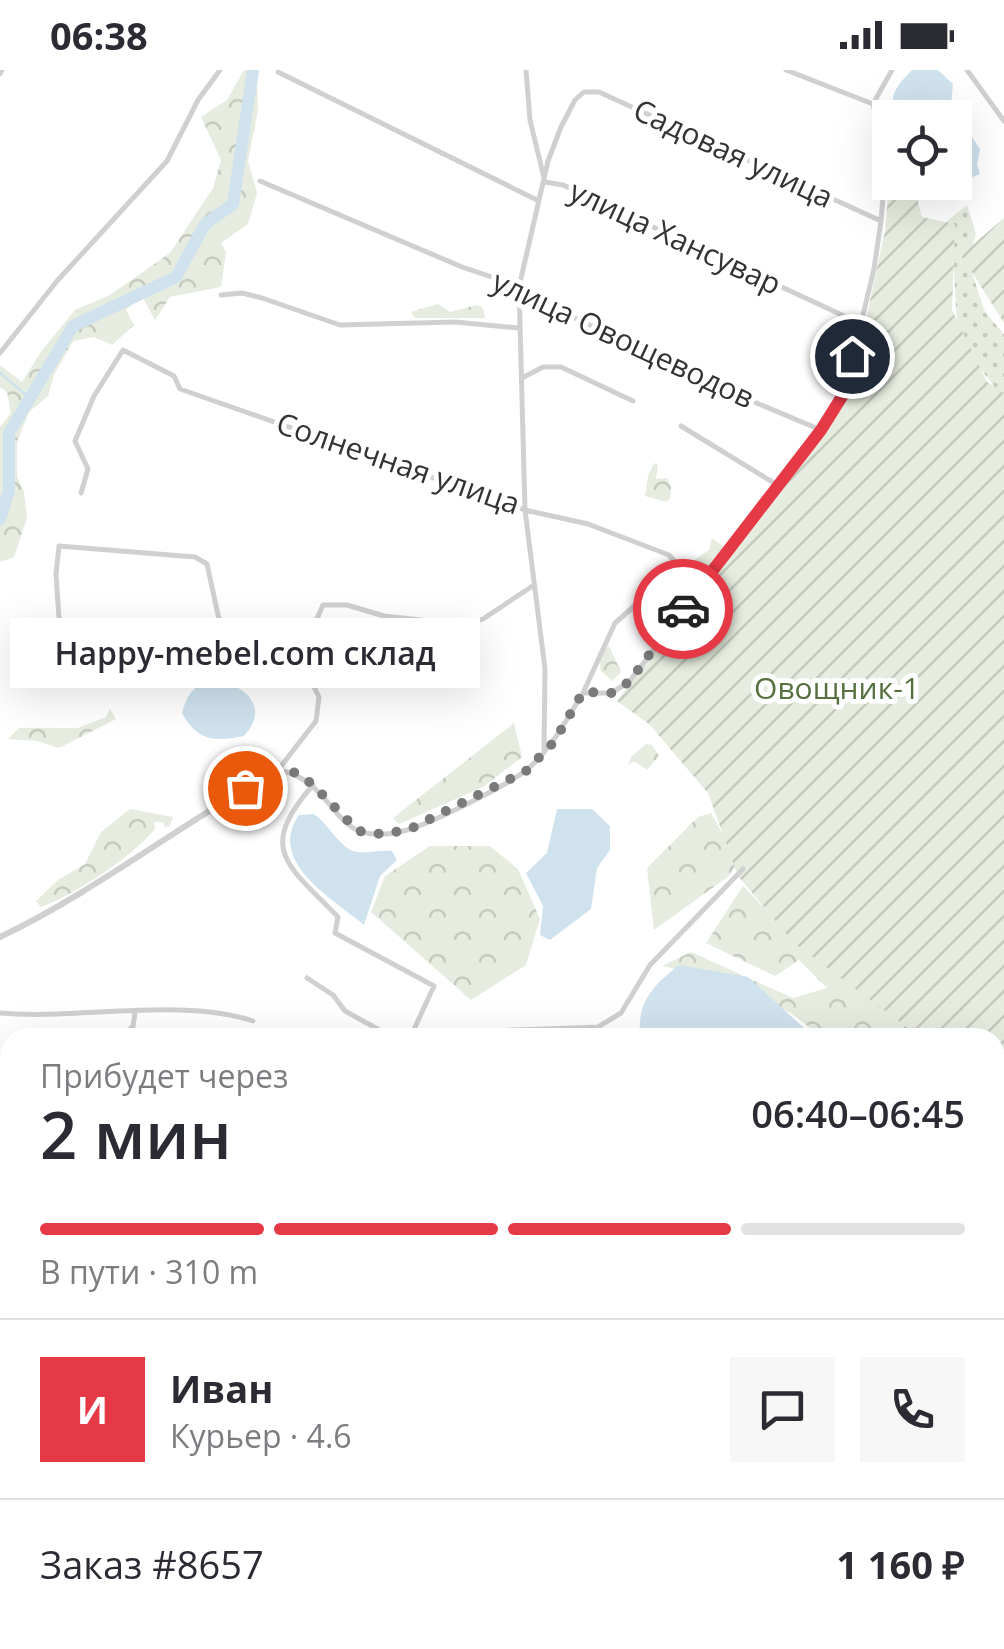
<!DOCTYPE html>
<html lang="ru">
<meta charset="utf-8">
<style>
:root{--surface:#fff;--page:#f7f7f7;--text:#2b2b33;--muted:#7c7c81;--line:#e1e1e2;--accent:#e63946}
body{margin:0;font-family:"Open Sans",sans-serif;background:var(--page);color:var(--text);height:100vh;display:flex;flex-direction:column;font-size:38px;white-space:nowrap}
*{box-sizing:border-box;margin:0}
p{font-size:32px;color:var(--muted)}
.icon{flex:none;width:55px;height:55px;fill:none;stroke:currentColor;stroke-width:2;stroke-linecap:round;stroke-linejoin:round}
.map{position:relative;flex:1;overflow:hidden}
.side{position:absolute;left:0px;top:958px;width:1005px;height:622px;display:flex;flex-direction:column;background:var(--surface);border-radius:30px 30px 0 0;box-shadow:0 10px 40px #0002}
.side>*{flex:none}
.buttons{position:absolute;left:872px;top:30px;display:grid;gap:20px}
.buttons a{display:grid;place-items:center;width:100px;height:100px;border-radius:0px;background:var(--surface);box-shadow:0 10px 40px #0002;font-size:50px}
.pin{position:absolute;display:grid;place-items:center;width:85px;height:85px;color:#fff;margin:-42px;border:5px solid #fff;border-radius:50%;box-shadow:0 2px 10px #0007}
.courier{position:absolute;display:grid;place-items:center;width:100px;height:100px;margin:-50px;border:8px solid #e63946;border-radius:50%;background:#fff;color:#222;box-shadow:0 2px 12px #0007}
.bubble{position:absolute;height:70px;border-radius:0px;background:var(--surface);box-shadow:0 10px 40px #0002;font-size:32px;font-weight:600;line-height:70px;text-align:center}
.summary em{font-style:normal;font-weight:600}
.summary div{display:flex;flex-direction:column-reverse}
.summary{display:flex;align-items:center;justify-content:space-between;height:170px;padding:0 40px}
h1{font-size:65px;font-weight:600;line-height:75px}
.bar{display:grid;grid-template-columns:repeat(4,1fr);gap:15px 10px;align-content:center;height:120px;padding:0 40px}
.bar i{height:12px;border-radius:8px;background:var(--line)}
.bar .on{background:var(--accent)}
.bar p{grid-column:span 4}
.line{display:flex;align-items:center;gap:25px;padding:0 40px;border-top:2px solid var(--line)}
.line div{flex:1}
.round{display:grid;place-items:center;flex:none;width:105px;height:105px;border-radius:0px;background:var(--page)}
.status{display:flex;justify-content:space-between;align-items:center;height:70px;padding:0 50px;background:var(--surface);direction:ltr}
.status svg{height:28px;fill:currentColor}
.map>svg:first-child{display:block}
.grass{fill:url(#grass-dots)}
.forest{fill:url(#forest-crowns)}
.garden{fill:url(#garden-furrows)}
.water{fill:#cfe2ee}
.lines{fill:none;stroke-linecap:round;stroke-linejoin:round}
.stream{stroke:#cfe2ee;stroke-width:2.5}
.river{stroke:#cfe2ee;stroke-width:12}
.minor{stroke:#d0d0d0;stroke-width:5}
.tertiary{stroke:#d0d0d0;stroke-width:6}
.done{stroke:#7a7a7a;stroke-width:10;stroke-dasharray:0 18}
.route{stroke:#e63946;stroke-width:12}
.labels{text-anchor:middle;stroke-width:10;stroke-linejoin:round;paint-order:stroke}
.street-label{font-size:30px;fill:#333;stroke:#fff}
.park-label{font-size:30px;fill:#56703f;stroke:#fff}
</style>
<div class="status"><b>06:38</b><svg viewBox="0 0 49 12"><path d="M0 12V9h3v3zM5 12V6h3v6zM10 12V3h3v9zM15 12V0h3v12zM26 1h20v11H26zM47 4h2v5h-2z"/></svg></div>
<div class="map">
<svg width="1004" height="1579" viewBox="0 0 1004 1579">
<defs>
<pattern id="grass-dots" width="8" height="8" patternUnits="userSpaceOnUse" patternTransform="scale(2.5)"><rect width="8" height="8" fill="#e6ecdf"/><path d="M2 2h.1M6 6h.1" fill="none" stroke="#c6cbc0" stroke-width="1.8" stroke-linecap="round"/></pattern>
<pattern id="forest-crowns" width="20" height="18" patternUnits="userSpaceOnUse" patternTransform="scale(2.5)"><rect width="20" height="18" fill="#e6ecdf"/><path d="M2 6a3 3 0 1 1 6 0M12 15a3 3 0 1 1 6 0" fill="none" stroke="#c6cbc0"/></pattern>
<pattern id="garden-furrows" width="10" height="10" patternUnits="userSpaceOnUse" patternTransform="scale(2.5)"><rect width="10" height="10" fill="#e6ecdf"/><path d="M-1 1l2-2M0 10L10 0M9 11l2-2" fill="none" stroke="#c6cbc0"/></pattern>
</defs>
<rect width="100%" height="100%" fill="#fff"/>
<path class="grass" d="M 967,135 L 976,164 L 968,191 L 985,242 L 1004,264 L 1004,339 L 994,316 L 958,270 L 953,187 L 946,164 L 947,151 Z"/>
<path class="forest" d="M 244,0 L 257,1 L 258,40 L 248,91 L 257,123 L 248,154 L 221,173 L 226,182 L 221,217 L 170,227 L 155,250 L 142,226 L 126,240 L 134,255 L 112,275 L 94,267 L 73,271 L 54,305 L 48,326 L 29,342 L 17,372 L 17,406 L 24,422 L 27,448 L 14,487 L 0,492 L 0,357 L 11,343 L 7,322 L 0,317 L 0,295 L 22,312 L 42,280 L 75,240 L 110,225 L 170,183 L 213,118 L 221,90 L 201,47 L 227,30 Z
M 438,234 L 450,242 L 477,235 L 483,238 L 485,248 L 415,248 L 411,242 Z
M 654,393 L 658,395 L 656,409 L 667,408 L 671,417 L 670,429 L 666,432 L 645,426 L 648,406 Z
M 712,468 L 724,477 L 696,517 L 680,500 L 709,480 Z
M 609,576 L 621,602 L 612,611 L 601,601 L 598,582 Z
M 110,639 L 116,649 L 59,678 L 37,671 L 8,669 L 19,658 L 78,658 L 106,647 Z
M 514,653 L 522,687 L 483,717 L 399,754 L 393,748 Z
M 646,674 L 652,675 L 659,686 L 647,700 L 634,691 L 628,695 L 631,687 Z
M 130,739 L 173,747 L 170,756 L 165,757 L 163,752 L 154,752 L 155,759 C 133,786 75,825 41,837 L 36,831 L 58,810 L 85,794 L 101,762 Z
M 711,743 L 738,792 L 729,806 L 654,860 L 647,798 L 698,747 Z
M 430,776 L 490,776 L 518,799 L 540,849 L 526,895 L 471,930 L 371,842 L 385,806 Z
M 743,816 L 796,871 L 922,967 L 822,967 L 792,944 L 735,912 L 662,896 L 691,882 L 793,928 L 827,918 L 799,890 L 775,906 L 706,873 Z
M 995,1215 L 1004,1216 L 1004,1261 L 995,1257 Z"/>
<path class="garden" d="M 902,113 L 913,113 L 922,147 L 955,154 L 952,240 L 987,312 L 1004,323 L 1004,1210 L 996,1206 L 995,968 L 920,967 L 794,873 L 738,806 L 708,723 L 649,654 L 617,631 L 850,324 L 885,161 L 889,116 Z
M 1004,148 L 1004,253 L 961,185 Z"/>
<path class="water" d="M 912,0 L 938,0 L 953,14 L 951,37 L 980,79 L 977,94 L 980,104 L 968,109 L 962,121 L 947,128 L 926,113 L 955,112 L 955,48 L 897,48 L 893,45 C 890,22 897,16 912,0 Z
M 208,611 C 240,610 273,635 244,666 C 215,672 197,671 182,643 C 187,626 191,618 208,611 Z
M 557,739 L 592,739 L 610,756 L 610,780 L 597,798 L 591,839 L 550,870 L 540,865 L 543,836 L 526,803 L 547,783 Z
M 314,744 C 328,753 341,781 358,782 C 368,783 380,780 392,781 L 397,790 L 380,806 L 364,855 C 333,829 266,792 299,745 Z
M 679,895 L 748,907 L 814,967 L 640,967 C 637,931 653,916 679,895 Z"/>
<g class="lines">
<path class="stream" d="M 0,303 L 30,328"/>
<path class="river" d="M 0,449 L 9,421 L 9,363 L 73,256 L 176,207 L 205,154 L 233,134 L 253,0"/>
<path class="minor" d="M 526,0 L 530,50 L 545,112 L 563,115 L 859,253
M 967,0 L 1004,51
M 278,2 L 537,130
M 0,4 L 2,0
M 873,34 L 892,0
M 260,111 L 462,197 L 530,220 L 558,240 L 735,324 L 821,360
M 221,225 L 242,223 L 262,228 L 340,255 L 455,252 L 519,258
M 0,283 L 57,211 L 167,91 L 198,30 L 220,0
M 522,308 L 543,297 L 561,297 L 633,331
M 681,356 L 779,416
M 81,423 L 88,399 L 75,371 L 94,326 L 123,280 L 174,306 L 180,319 L 525,440 L 588,454 L 669,485 L 675,492 L 674,501 L 615,553 L 583,623
M 59,476 L 195,487 L 207,494 L 220,554 C 206,573 211,590 193,607 L 78,593 L 61,578 L 56,504 Z
M 220,554 L 260,558 L 285,577 L 300,588 L 319,627 L 316,651 L 278,700 C 325,708 332,753 362,762 C 376,766 393,764 407,760 C 432,753 503,717 524,702 C 550,682 566,650 583,623 L 611,623 L 629,612 L 779,416 L 845,320 L 874,199 L 881,151 L 886,90 L 873,34 L 786,0
M 300,588 L 323,535 L 347,535 L 384,546 L 467,555 L 483,549 L 534,515
M 544,679 L 545,599 L 525,440 L 519,217 L 548,91 L 561,57 L 575,30 L 584,22 L 599,22 L 881,151
M 313,715 C 256,780 288,795 338,847 L 335,863 L 434,916 L 410,968
M 307,908 L 333,925 L 345,941 L 394,968
M 0,943 C 77,950 182,927 253,951
M 122,968 L 133,956 L 135,943
M 460,968 L 463,962 L 598,957 L 621,943 L 650,895 L 743,799
M 0,1212 L 10,1210
M 0,1222 L 10,1231
M 0,1316 L 10,1298
M 995,1316 L 1004,1320
M 0,1395 L 10,1399
M 995,1410 L 1004,1411
M 0,1471 L 10,1472
M 995,1516 L 1004,1517
M 668,1570 L 668,1579
M 101,1579 L 101,1570
M 257,1579 L 287,1570"/>
<path class="tertiary" d="M 0,867 C 98,820 183,752 278,700"/>
</g>
<g class="lines">
<path class="done" d="M 245,718 L 278,700 L 297,703 L 312,714 L 358,761 L 381,764 L 408,760 L 526,701 L 554,672 L 583,622 L 612,623 L 629,612 L 683,539"/>
<path class="route" d="M 683,539 L 821,360 L 846,320 L 852,286"/>
</g>
<g class="labels">
<g class="street-label">
<text transform="translate(733 84) rotate(25)" y="10">Садовая улица</text>
<text transform="translate(675 168) rotate(25)" y="10">улица Хансувар</text>
<text transform="translate(623 270) rotate(25)" y="10">улица Овощеводов</text>
<text transform="translate(398 394) rotate(19)" y="10">Солнечная улица</text>
</g>
<g class="park-label">
<text x="837" y="629">Овощник-1</text>
</g>
</g>
</svg>
<div class="buttons">
<a><svg class="icon" aria-label="locate" viewBox="0 0 24 24"><circle cx="12" cy="12" r="6"/><path d="M12 2v4M12 18v4M2 12h4M18 12h4"/></svg></a>
</div>
<div class="pin" style="left:245px;top:718px;background:#ea580c"><svg class="icon" aria-label="bag" viewBox="0 0 24 24"><path d="M5 8h14l-1 12H6zM9 8a3 3 0 0 1 6 0"/></svg></div>
<div class="pin" style="left:852px;top:286px;background:#1f2937"><svg class="icon" aria-label="home" viewBox="0 0 24 24"><path d="M3 11l9-7 9 7M6 9v11h12V9"/></svg></div>
<div class="courier" style="left:683px;top:539px"><svg class="icon" aria-label="car" viewBox="0 0 24 24"><path d="M5 17H2v-5l4-1 3-4h7l3 4 3 1v5h-3M9 17h6M6 11h13"/><circle cx="7" cy="17" r="2"/><circle cx="17" cy="17" r="2"/></svg></div>
<div class="bubble" style="left:10px;top:548px;width:470px">Happy-mebel.com склад</div>
<section class="side">
<div class="summary"><div><h1>2 мин</h1><p>Прибудет через</p></div><em>06:40–06:45</em></div>
<div class="bar"><i class="on"></i><i class="on"></i><i class="on"></i><i></i><p>В пути · 310 m</p></div>
<div class="line" style="height:180px"><b class="round" style="background:var(--accent);color:#fff">И</b><div><b>Иван</b><p>Курьер · 4.6</p></div><a class="round"><svg class="icon" aria-label="chat" viewBox="0 0 24 24"><path d="M4 5h16v11H9l-5 4z"/></svg></a><a class="round"><svg class="icon" aria-label="phone" viewBox="0 0 24 24"><path d="M5 4h4l2 5-3 2q2 4 5 5l2-3 5 2v4C11 20 4 13 5 4z"/></svg></a></div>
<div class="line" style="height:130px"><div>Заказ #8657</div><b>1 160 ₽</b></div>
</section>
</div>
